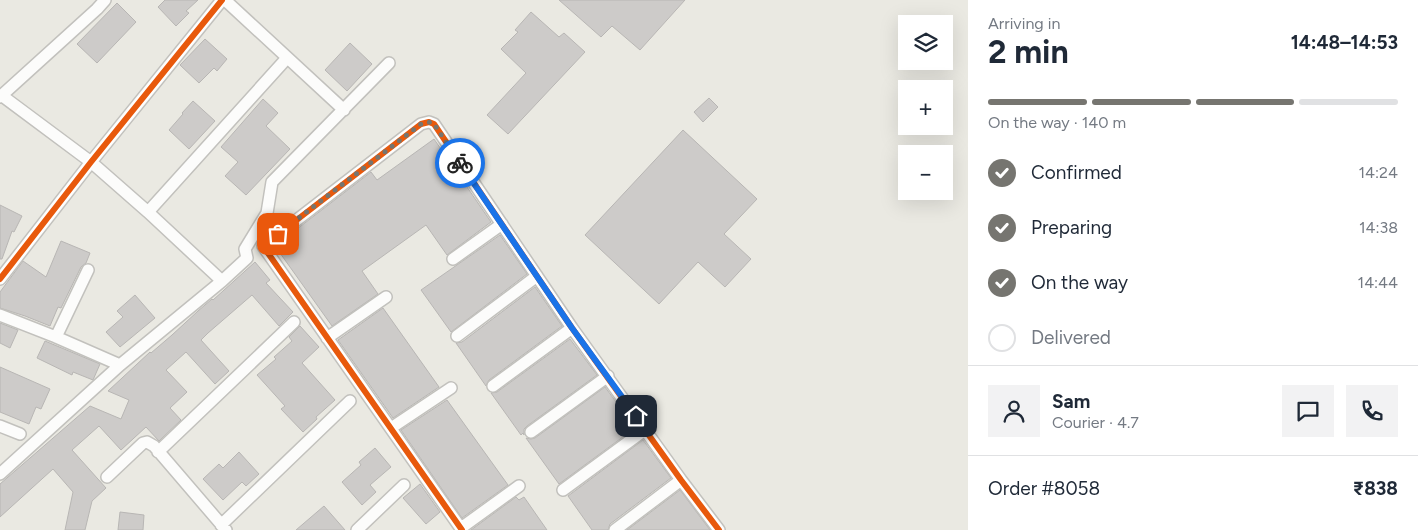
<!DOCTYPE html>
<meta charset="utf-8">
<style>
:root{--surface:#fff;--page:#f2f2f3;--text:#1f2937;--muted:#747a83;--line:#e0e1e3;--accent:#767570}
body{margin:0;font-family:Figtree,sans-serif;background:var(--page);color:var(--text);height:100vh;display:flex;flex-direction:column;font-size:19px;white-space:nowrap}
*{box-sizing:border-box;margin:0}
p{font-size:16px;color:var(--muted)}
.icon{flex:none;width:28px;height:28px;fill:none;stroke:currentColor;stroke-width:2;stroke-linecap:round;stroke-linejoin:round}
.map{position:relative;flex:1;overflow:hidden}
.sheet{display:flex;flex-direction:column;background:var(--surface);width:450px}
.sheet>*{flex:none}
.controls{position:absolute;left:898px;top:15px;display:grid;gap:10px}
.controls a{display:grid;place-items:center;width:55px;height:55px;border-radius:0px;background:var(--surface);box-shadow:0 5px 20px #0002;font-size:25px}
.pin{position:absolute;display:grid;place-items:center;width:42px;height:42px;color:#fff;margin:-21px;border-radius:10px;box-shadow:0 2px 8px #0006}
.courier{position:absolute;display:grid;place-items:center;width:50px;height:50px;margin:-25px;border:4px solid #1a73e8;border-radius:50%;background:#fff;color:#222;box-shadow:0 1px 6px #0007}
.summary em{font-style:normal;font-weight:700}
.summary div{display:flex;flex-direction:column-reverse}
.summary{display:flex;align-items:center;justify-content:space-between;height:85px;padding:0 20px}
h1{font-size:32px;font-weight:700;line-height:38px}
.bar{display:grid;grid-template-columns:repeat(4,1fr);gap:8px 5px;align-content:center;height:60px;padding:0 20px}
.bar i{height:6px;border-radius:4px;background:var(--line)}
.bar .on{background:var(--accent)}
.bar p{grid-column:span 4}
.line{display:flex;align-items:center;gap:12px;padding:0 20px;border-top:1px solid var(--line)}
.line div{flex:1}
.round{display:grid;place-items:center;flex:none;width:52px;height:52px;border-radius:0px;background:var(--page)}
ol{padding:0 20px;list-style:none}
li{display:flex;align-items:center;gap:15px;height:55px}
li p{margin-inline-start:auto}
li .icon{padding:5px;border-radius:50%;background:var(--accent);color:#fff;stroke-width:4}
li:last-child{color:var(--muted)}
li i{width:28px;height:28px;border:2px solid var(--line);border-radius:50%}
main{display:flex;flex:1;min-height:0}
.map>svg:first-child{display:block}
.building{fill:#cdcbc9;stroke:#b8b6b4}
.lines{fill:none;stroke-linecap:round;stroke-linejoin:round}
.minor-casing{stroke:#c2c1bd;stroke-width:14}
.minor{stroke:#fcfcfb;stroke-width:11}
.cycleway-casing{stroke:#fff;stroke-width:9}
.cycleway{stroke:#e8590c;stroke-width:6}
.done{stroke:#767570;stroke-width:5;stroke-dasharray:0 9}
.route{stroke:#1a73e8;stroke-width:6}
</style>
<main>
<div class="map">
<svg width="968" height="530" viewBox="0 0 968 530">
<rect width="100%" height="100%" fill="#eae9e2"/>
<path class="building" d="M 165,0 L 198,0 L 186,11 L 189,13 L 176,26 L 158,7 Z
M 559,0 L 685,0 L 640,50 L 612,26 L 601,37 Z
M 117,3 L 136,22 L 97,63 L 77,44 Z
M 531,12 L 559,37 L 564,33 L 585,52 L 508,134 L 487,115 L 526,73 L 501,49 L 518,32 L 515,30 Z
M 205,39 L 227,59 L 217,71 L 214,68 L 199,83 L 180,65 Z
M 350,43 L 372,64 L 347,91 L 325,70 Z
M 709,98 L 718,107 L 703,122 L 694,112 Z
M 263,99 L 278,113 L 266,126 L 290,149 L 246,195 L 225,176 L 238,162 L 221,147 Z
M 193,101 L 215,121 L 189,149 L 169,130 L 183,114 L 182,113 Z
M 683,130 L 757,199 L 724,234 L 751,259 L 725,287 L 698,262 L 659,304 L 585,235 Z
M 434,139 L 491,222 L 447,255 L 426,225 L 362,271 L 378,294 L 332,326 L 275,246 L 371,172 L 377,180 Z
M 0,205 L 22,216 L 14,232 L 12,231 L 2,259 L 0,259 Z
M 500,235 L 527,274 L 451,332 L 421,290 Z
M 61,241 L 90,253 L 86,263 L 81,267 L 61,308 L 58,307 L 50,326 L 25,316 L 0,308 L 0,292 L 23,261 L 46,277 Z
M 255,262 L 270,280 L 266,283 L 293,312 L 279,326 L 252,295 L 208,333 L 201,340 L 229,371 L 215,384 L 186,352 L 166,370 L 187,392 L 170,408 L 181,420 L 159,441 L 146,427 L 121,450 L 99,426 L 72,450 L 106,488 L 92,501 L 85,530 L 65,530 L 73,492 L 53,469 L 0,517 L 0,484 L 90,406 L 121,419 L 129,400 L 108,391 L 150,352 L 151,353 L 172,335 L 198,311 L 212,299 L 213,300 Z
M 535,287 L 562,326 L 489,380 L 486,386 L 456,343 L 462,342 Z
M 135,295 L 155,318 L 120,347 L 106,332 L 123,317 L 117,311 Z
M 383,308 L 439,387 L 393,418 L 338,340 Z
M 0,323 L 18,330 L 10,348 L 0,343 Z
M 300,326 L 319,347 L 302,363 L 335,400 L 316,417 L 317,419 L 303,432 L 281,409 L 285,406 L 257,375 L 276,359 L 274,357 L 292,341 L 289,337 Z
M 570,339 L 597,375 L 527,426 L 524,429 L 524,435 L 523,433 L 521,435 L 491,393 L 497,392 Z
M 45,341 L 100,364 L 93,380 L 73,372 L 72,375 L 37,358 Z
M 0,367 L 50,389 L 41,409 L 36,407 L 29,424 L 0,412 Z
M 605,387 L 635,428 L 559,484 L 526,438 L 531,439 L 535,438 Z
M 447,400 L 508,485 L 462,518 L 401,430 Z
M 643,440 L 671,478 L 610,524 L 608,530 L 592,530 L 568,496 Z
M 375,448 L 391,467 L 370,485 L 376,492 L 362,505 L 342,482 L 361,465 L 359,462 Z
M 239,452 L 259,474 L 246,486 L 242,482 L 223,500 L 203,479 L 219,464 L 223,468 Z
M 420,484 L 440,512 L 426,524 L 403,498 Z
M 680,490 L 710,530 L 627,530 Z
M 516,497 L 519,500 L 524,497 L 547,530 L 471,530 Z
M 324,506 L 345,530 L 296,530 Z
M 120,512 L 144,515 L 143,530 L 118,530 Z"/>
<g class="lines">
<defs>
<path id="minor" d="M 225,0 L 344,110
M 1,95 L 91,162 L 148,212 L 222,281 L 247,258 L 245,249 L 267,213 L 272,182 L 389,63
M 0,97 L 97,9 L 105,0
M 148,212 L 287,58
M 453,259 L 502,224
M 0,279 L 91,162 L 222,0
M 0,315 L 56,337 L 120,365
M 457,336 L 537,276
M 56,337 L 88,270
M 327,338 L 386,297
M 493,386 L 572,328
M 0,426 L 20,434
M 391,428 L 451,388
M 531,432 L 608,376
M 158,452 L 294,322
M 0,474 L 120,365 L 222,281
M 107,477 L 143,443 L 147,442 L 154,446 L 226,530
M 563,490 L 646,429
M 221,525 L 350,401
M 461,528 L 519,486
M 357,530 L 404,485
M 462,530 L 263,246 L 421,124 L 429,122 L 434,124 L 572,328 L 681,480 L 719,530
M 615,530 L 681,480"/>
</defs>
<use href="#minor" class="minor-casing"/>
<use href="#minor" class="minor"/>
<defs>
<path id="cycleway" d="M 0,279 L 91,162 L 222,0
M 462,530 L 263,246 L 421,124 L 429,122 L 434,124 L 572,328 L 681,480 L 719,530"/>
</defs>
<use href="#cycleway" class="cycleway-casing"/>
<use href="#cycleway" class="cycleway"/>
</g>
<g class="lines">
<path class="done" d="M 278,234 L 421,124 L 430,122 L 434,124 L 460,163"/>
<path class="route" d="M 460,163 L 572,328 L 636,416"/>
</g>
</svg>
<div class="controls">
<a><svg class="icon" aria-label="layers" viewBox="0 0 24 24"><path d="M12 4l9 5-9 5-9-5zM3 14l9 5 9-5"/></svg></a>
<a>+</a>
<a>−</a>
</div>
<div class="pin" style="left:278px;top:234px;background:#ea580c"><svg class="icon" aria-label="bag" viewBox="0 0 24 24"><path d="M5 8h14l-1 12H6zM9 8a3 3 0 0 1 6 0"/></svg></div>
<div class="pin" style="left:636px;top:416px;background:#1f2937"><svg class="icon" aria-label="home" viewBox="0 0 24 24"><path d="M3 11l9-7 9 7M6 9v11h12V9"/></svg></div>
<div class="courier" style="left:460px;top:163px"><svg class="icon" aria-label="bike" viewBox="0 0 24 24"><circle cx="6" cy="16" r="4"/><circle cx="18" cy="16" r="4"/><path d="M6 16l4-8h5l3 8M10 8l3 8H6M13 5h3"/></svg></div>
</div>
<section class="sheet">
<div class="summary"><div><h1>2 min</h1><p>Arriving in</p></div><em>14:48–14:53</em></div>
<div class="bar"><i class="on"></i><i class="on"></i><i class="on"></i><i></i><p>On the way · 140 m</p></div>
<ol>
<li><svg class="icon" aria-label="check" viewBox="0 0 24 24"><path d="M5 12l5 5 9-10"/></svg>Confirmed<p>14:24</p></li>
<li><svg class="icon" aria-label="check" viewBox="0 0 24 24"><path d="M5 12l5 5 9-10"/></svg>Preparing<p>14:38</p></li>
<li><svg class="icon" aria-label="check" viewBox="0 0 24 24"><path d="M5 12l5 5 9-10"/></svg>On the way<p>14:44</p></li>
<li><i></i>Delivered</li>
</ol>
<div class="line" style="height:90px"><a class="round"><svg class="icon" aria-label="person" viewBox="0 0 24 24"><circle cx="12" cy="8" r="4"/><path d="M4 21q1-7 8-7t8 7"/></svg></a><div><b>Sam</b><p>Courier · 4.7</p></div><a class="round"><svg class="icon" aria-label="chat" viewBox="0 0 24 24"><path d="M4 5h16v11H9l-5 4z"/></svg></a><a class="round"><svg class="icon" aria-label="phone" viewBox="0 0 24 24"><path d="M5 4h4l2 5-3 2q2 4 5 5l2-3 5 2v4C11 20 4 13 5 4z"/></svg></a></div>
<div class="line" style="height:65px"><div>Order #8058</div><b>₹838</b></div>
</section>
</main>
